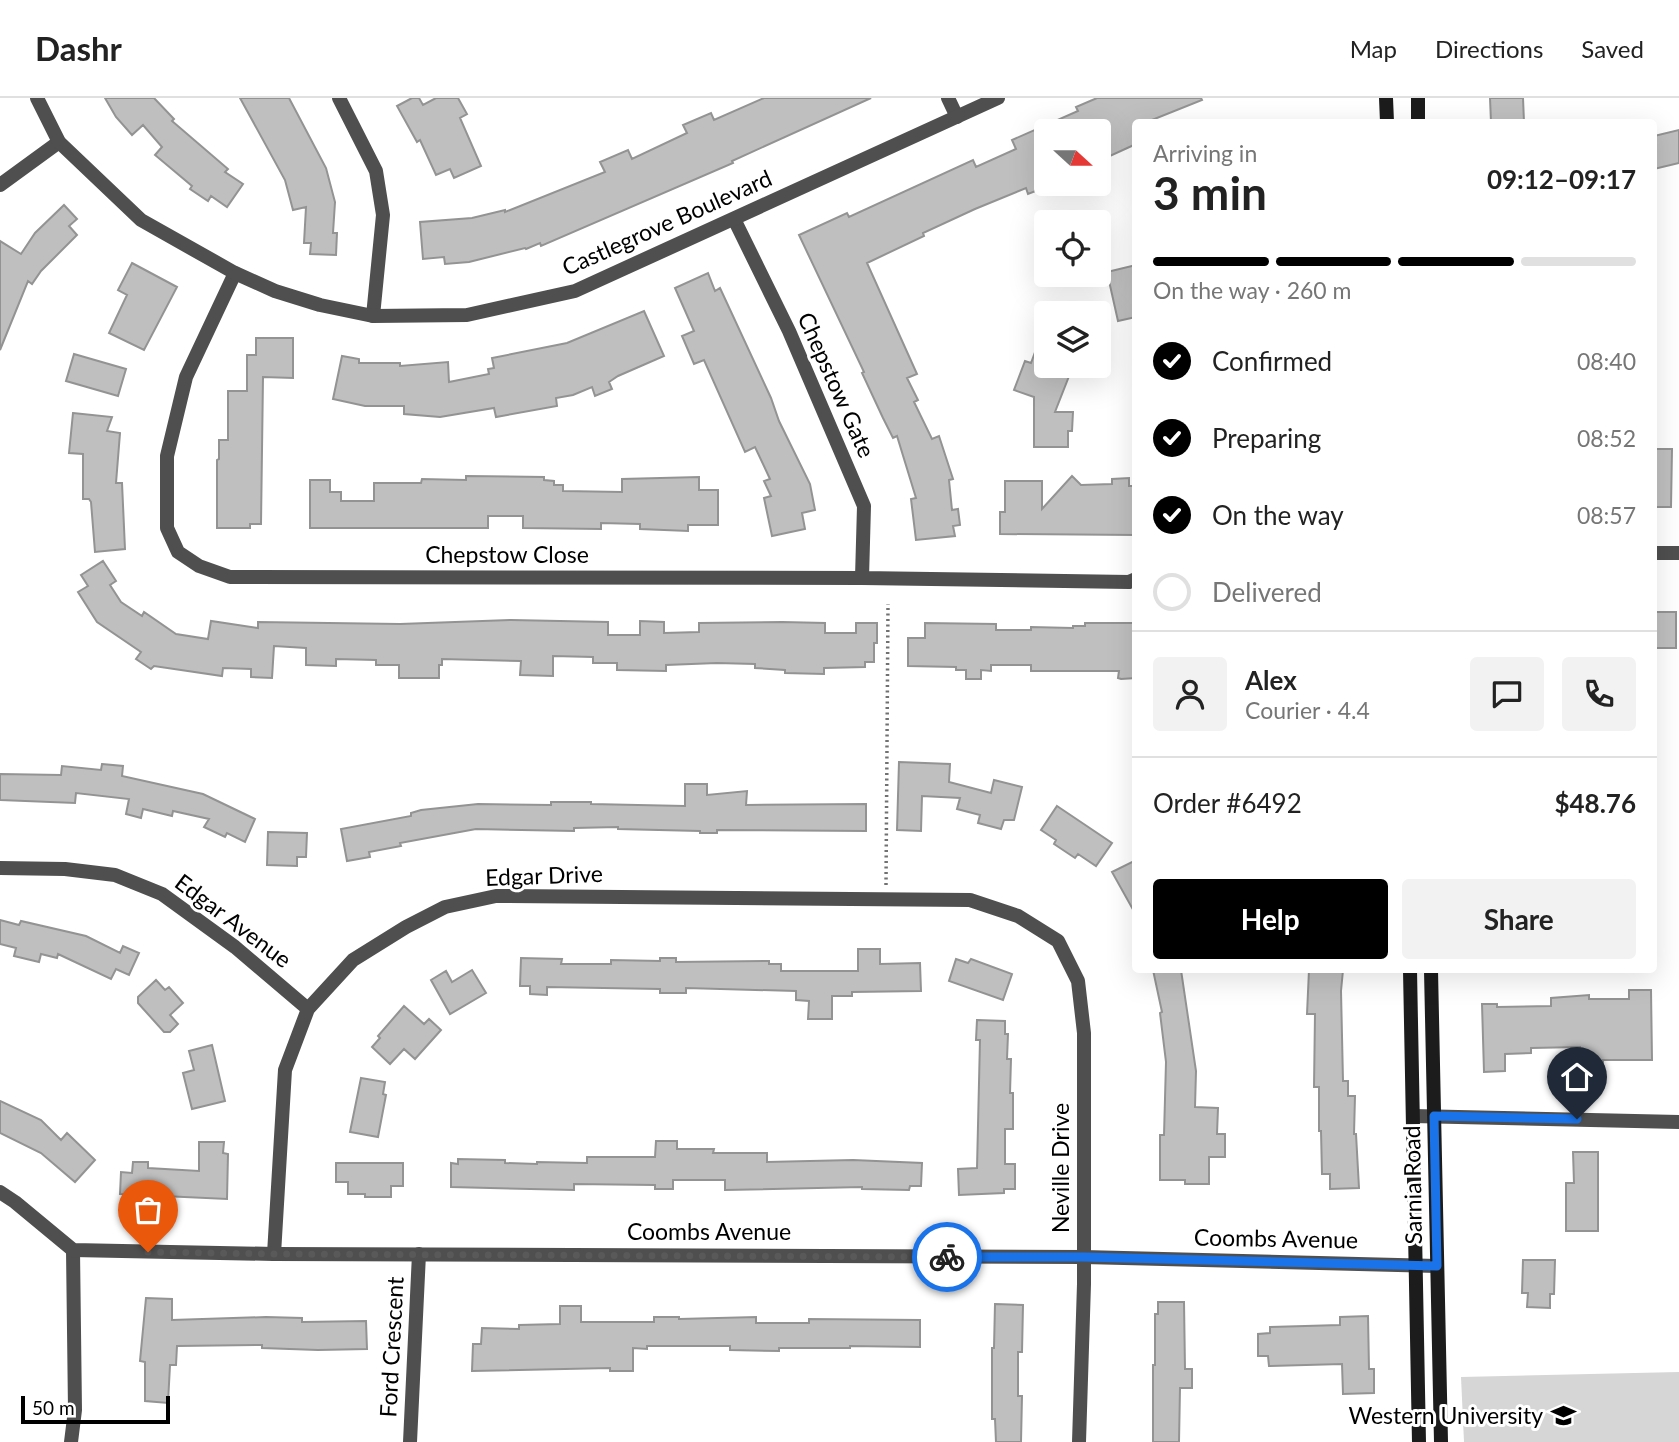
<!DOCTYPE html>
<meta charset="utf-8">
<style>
:root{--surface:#fff;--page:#f2f2f2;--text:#222;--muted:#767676;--line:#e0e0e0;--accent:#000}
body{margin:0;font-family:Lato,sans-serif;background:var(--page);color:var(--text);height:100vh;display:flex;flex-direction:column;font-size:26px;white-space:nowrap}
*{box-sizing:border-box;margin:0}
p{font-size:23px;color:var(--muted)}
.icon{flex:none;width:38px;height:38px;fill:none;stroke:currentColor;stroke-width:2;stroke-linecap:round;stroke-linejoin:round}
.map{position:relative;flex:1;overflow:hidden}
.panel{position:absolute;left:1132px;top:21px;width:525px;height:854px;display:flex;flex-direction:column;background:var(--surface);border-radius:7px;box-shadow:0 7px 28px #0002}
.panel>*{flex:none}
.needle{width:46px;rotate:111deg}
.buttons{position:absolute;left:1034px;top:21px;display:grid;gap:14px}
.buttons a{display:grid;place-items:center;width:77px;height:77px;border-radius:7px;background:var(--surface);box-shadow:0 7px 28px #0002;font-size:35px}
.scale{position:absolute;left:21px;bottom:18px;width:149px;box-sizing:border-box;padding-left:7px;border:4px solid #000;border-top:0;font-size:19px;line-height:24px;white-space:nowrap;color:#000;-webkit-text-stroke:5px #fff;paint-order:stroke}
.pin{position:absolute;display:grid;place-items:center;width:60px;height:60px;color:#fff;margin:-72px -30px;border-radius:50% 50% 50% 0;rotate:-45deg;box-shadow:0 0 7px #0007}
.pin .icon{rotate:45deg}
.courier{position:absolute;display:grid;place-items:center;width:70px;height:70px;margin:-35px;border:5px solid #1a73e8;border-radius:50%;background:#fff;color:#222;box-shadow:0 2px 9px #0007}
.overview em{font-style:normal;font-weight:700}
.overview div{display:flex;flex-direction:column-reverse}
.overview{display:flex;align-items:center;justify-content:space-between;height:119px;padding:0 21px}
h1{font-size:46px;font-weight:700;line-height:52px}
.bar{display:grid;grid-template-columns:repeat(4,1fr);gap:10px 7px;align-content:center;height:84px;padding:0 21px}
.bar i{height:9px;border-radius:5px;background:var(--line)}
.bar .active{background:var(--accent)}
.bar p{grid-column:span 4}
.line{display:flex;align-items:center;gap:18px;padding:0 21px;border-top:2px solid var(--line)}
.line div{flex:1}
.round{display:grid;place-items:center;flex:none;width:74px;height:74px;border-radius:7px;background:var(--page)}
ol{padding:0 21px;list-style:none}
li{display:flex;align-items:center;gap:21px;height:77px}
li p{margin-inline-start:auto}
li .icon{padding:7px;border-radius:50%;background:var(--accent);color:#fff;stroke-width:4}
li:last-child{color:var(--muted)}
li i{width:38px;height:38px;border:4px solid var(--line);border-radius:50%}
.action{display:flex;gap:14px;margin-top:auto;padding:14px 21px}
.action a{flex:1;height:80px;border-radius:7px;background:var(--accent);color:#fff;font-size:28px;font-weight:700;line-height:80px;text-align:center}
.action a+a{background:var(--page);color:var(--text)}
header{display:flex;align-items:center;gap:42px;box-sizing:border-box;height:98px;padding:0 35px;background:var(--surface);border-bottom:2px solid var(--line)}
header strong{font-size:33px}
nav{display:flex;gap:38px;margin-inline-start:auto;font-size:24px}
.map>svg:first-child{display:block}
.green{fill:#d6d6d6}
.building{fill:#bfbfbf;stroke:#939393;stroke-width:2}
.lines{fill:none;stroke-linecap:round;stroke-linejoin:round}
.path{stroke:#717171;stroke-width:3.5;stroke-dasharray:2 3.5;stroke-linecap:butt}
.minor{stroke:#4f4f4f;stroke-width:14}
.tertiary{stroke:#4f4f4f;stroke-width:14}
.secondary{stroke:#1c1c1c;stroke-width:14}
.done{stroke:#595959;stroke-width:7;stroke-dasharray:0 12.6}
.route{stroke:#1a73e8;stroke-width:9}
.labels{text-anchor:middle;stroke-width:6;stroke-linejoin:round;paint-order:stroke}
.street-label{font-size:23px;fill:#000;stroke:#fff}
.poi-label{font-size:23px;fill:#000;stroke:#fff;text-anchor:end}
</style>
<header>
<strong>Dashr</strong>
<nav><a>Map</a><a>Directions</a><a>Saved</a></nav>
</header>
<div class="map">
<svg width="1679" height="1344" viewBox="0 0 1679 1344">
<rect width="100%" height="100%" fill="#fff"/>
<path class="green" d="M 1679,1274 L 1679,1344 L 1464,1344 L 1461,1279 Z"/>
<path class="building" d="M 105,0 L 154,0 L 174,21 L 172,23 L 228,71 L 225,74 L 243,86 L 227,109 L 211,98 L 208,103 L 190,91 L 192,88 L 155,57 L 162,49 L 143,27 L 132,37 L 116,19 Z
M 240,0 L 289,0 L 326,70 L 335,104 L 333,135 L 337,135 L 336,157 L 310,156 L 311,145 L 304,145 L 306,109 L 293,112 L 285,82 Z
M 412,0 L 419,0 L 423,7 L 436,0 L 458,0 L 467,16 L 460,20 L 481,68 L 454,80 L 450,71 L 436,77 L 420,42 L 417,44 L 397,8 Z
M 764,0 L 871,0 L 732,63 L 733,65 L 541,148 L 540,145 L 526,151 L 525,150 L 469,164 L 445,166 L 444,159 L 423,161 L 420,124 L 472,120 L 505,112 L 505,114 L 605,74 L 600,64 L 628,52 L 632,61 L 687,35 L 683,27 L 711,15 L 714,22 Z
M 1097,0 L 1201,0 L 1202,2 L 1147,24 L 1136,24 L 1136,46 L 1110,58 L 1106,50 L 1099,53 L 1099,33 L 1046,33 L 1046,89 L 1028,96 L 1026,90 L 975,111 L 923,135 L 924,138 L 867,165 L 917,276 L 907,280 L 918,302 L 914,304 L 932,341 L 939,338 L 953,381 L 949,382 L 952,412 L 958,411 L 960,427 L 953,428 L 955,438 L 916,442 L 911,401 L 916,400 L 897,338 L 893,340 L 883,320 L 862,275 L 864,274 L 799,137 L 847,115 L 849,119 L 973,62 L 976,69 L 1016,51 L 1012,42 L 1078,13 L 1076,9 Z
M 1490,0 L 1523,0 L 1524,24 L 1491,24 Z
M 1679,32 L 1679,65 L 1654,71 L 1654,38 Z
M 64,107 L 77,121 L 69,128 L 77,137 L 41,173 L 32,186 L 28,183 L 0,252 L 0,143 L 21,156 L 35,135 Z
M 132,165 L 177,189 L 144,252 L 109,235 L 127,197 L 118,192 Z
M 1136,167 L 1136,219 L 1118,223 L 1107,174 Z
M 708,175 L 715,193 L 720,190 L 771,300 L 779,323 L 810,386 L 815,412 L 802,415 L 805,431 L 772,438 L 764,400 L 771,398 L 764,383 L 770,381 L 755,349 L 745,354 L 704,262 L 694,266 L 682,238 L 694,233 L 675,190 Z
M 644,213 L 664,258 L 618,278 L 609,284 L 612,291 L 595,298 L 592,289 L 573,297 L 556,300 L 557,308 L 496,319 L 494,310 L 440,319 L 404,316 L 404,308 L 365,308 L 333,301 L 342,258 L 359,261 L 359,265 L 400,265 L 400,268 L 448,264 L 449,284 L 489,276 L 488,271 L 494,270 L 492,260 L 567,245 Z
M 1045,227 L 1046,268 L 1073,268 L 1055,314 L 1073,314 L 1072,333 L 1068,333 L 1068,349 L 1034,349 L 1034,299 L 1014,292 L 1025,263 L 1031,265 Z
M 256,240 L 293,240 L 293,280 L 263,279 L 261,426 L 250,426 L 250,430 L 217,430 L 217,362 L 219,361 L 219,342 L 228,342 L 228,293 L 247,293 L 247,257 L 256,257 Z
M 74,256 L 126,271 L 118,298 L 66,283 Z
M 73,315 L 112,319 L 107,333 L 120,335 L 116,385 L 122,385 L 125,451 L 95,454 L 91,404 L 89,401 L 83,401 L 83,356 L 69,355 Z
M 1654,351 L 1672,351 L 1671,409 L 1654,409 Z
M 466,378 L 544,379 L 544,382 L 554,383 L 554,387 L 563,387 L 563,393 L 622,394 L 622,381 L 699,379 L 699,392 L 718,392 L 718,427 L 688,427 L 688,433 L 640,431 L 640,426 L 601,425 L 601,431 L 523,430 L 523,418 L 488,418 L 488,430 L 310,430 L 310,382 L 330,382 L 330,394 L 341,394 L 341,403 L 374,403 L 374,385 L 421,385 L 422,381 L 466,382 Z
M 1072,378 L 1081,387 L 1112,386 L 1112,381 L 1129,380 L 1129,388 L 1136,388 L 1136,437 L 1000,436 L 1000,414 L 1005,414 L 1005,383 L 1042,383 L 1042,411 Z
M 103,463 L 116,483 L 110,487 L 121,504 L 142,518 L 144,514 L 176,536 L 208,541 L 211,523 L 258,530 L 258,524 L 400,526 L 511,522 L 608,524 L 608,537 L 640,537 L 640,523 L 664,524 L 664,535 L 699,534 L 699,525 L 782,524 L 825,525 L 825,535 L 856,535 L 856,525 L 877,525 L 877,545 L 874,545 L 874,564 L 865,564 L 865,569 L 824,570 L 824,576 L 785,575 L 785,572 L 755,570 L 755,566 L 717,565 L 666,567 L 666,573 L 617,572 L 617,565 L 593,565 L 593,559 L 553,558 L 553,578 L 520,577 L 521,563 L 442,561 L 442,567 L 439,567 L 439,580 L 399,580 L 399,567 L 376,567 L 376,562 L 336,561 L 336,568 L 306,567 L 306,550 L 274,548 L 272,580 L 251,579 L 251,571 L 223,570 L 222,578 L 154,568 L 151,571 L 136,561 L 141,554 L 97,524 L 78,494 L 88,488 L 81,477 Z
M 1654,514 L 1676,514 L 1676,550 L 1654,550 Z
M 925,525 L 996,526 L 996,532 L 1031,532 L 1031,529 L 1073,530 L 1073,528 L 1085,528 L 1085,525 L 1136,525 L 1136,580 L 1121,581 L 1118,580 L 1119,573 L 1031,573 L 1031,567 L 991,567 L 991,573 L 981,572 L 981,581 L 966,581 L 966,572 L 956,572 L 956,569 L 908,568 L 908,540 L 925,540 Z
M 899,664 L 950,666 L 949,684 L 991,695 L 994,682 L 1022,689 L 1014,722 L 1004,722 L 1001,731 L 978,725 L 980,717 L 957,711 L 960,700 L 922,698 L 921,733 L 897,732 Z
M 102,666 L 123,668 L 122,678 L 203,696 L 255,721 L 245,744 L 227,735 L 225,739 L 204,729 L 209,721 L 173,713 L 172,718 L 143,711 L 141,720 L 126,716 L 129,701 L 76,695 L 75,705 L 0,702 L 0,676 L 61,677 L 62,668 L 101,672 Z
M 685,686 L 707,686 L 707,697 L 747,693 L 746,707 L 866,706 L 866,733 L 717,732 L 717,735 L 700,735 L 700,733 L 618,731 L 618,729 L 574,730 L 574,733 L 476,731 L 400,745 L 401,748 L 369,754 L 370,759 L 347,763 L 341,731 L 411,718 L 411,715 L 421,712 L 478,706 L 551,707 L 551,704 L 591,704 L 591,706 L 685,708 Z
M 1057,708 L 1112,745 L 1096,768 L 1078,756 L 1075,760 L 1054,746 L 1056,742 L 1041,732 Z
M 268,734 L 307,735 L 306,759 L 297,759 L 297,768 L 267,767 Z
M 1136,762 L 1136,817 L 1112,774 Z
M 0,822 L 19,827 L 21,823 L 86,838 L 120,855 L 123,848 L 139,855 L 129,877 L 116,871 L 111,881 L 58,856 L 57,860 L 41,856 L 39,864 L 14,858 L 16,850 L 0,846 Z
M 858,851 L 880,851 L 880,866 L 920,865 L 921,893 L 852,894 L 852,898 L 832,898 L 832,921 L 808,921 L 809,903 L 796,902 L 796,893 L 686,890 L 686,895 L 660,895 L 660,891 L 547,889 L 547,897 L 530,896 L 530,888 L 520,888 L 521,860 L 562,861 L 561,866 L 611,866 L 611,862 L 660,863 L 660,860 L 676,860 L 676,864 L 769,863 L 769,866 L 781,866 L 781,873 L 858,873 Z
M 956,861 L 968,865 L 971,861 L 1012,876 L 1003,902 L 949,883 Z
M 472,872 L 486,895 L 450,916 L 431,882 L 446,873 L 452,884 Z
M 1153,872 L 1181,872 L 1196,973 L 1195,1009 L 1218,1010 L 1217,1036 L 1225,1036 L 1225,1059 L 1209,1059 L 1209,1086 L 1185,1086 L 1185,1082 L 1160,1082 L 1160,1037 L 1164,1037 L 1166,964 L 1160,915 L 1162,914 Z
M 1309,872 L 1343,872 L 1341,893 L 1343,983 L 1348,983 L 1348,998 L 1355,998 L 1354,1036 L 1356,1036 L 1359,1090 L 1330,1091 L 1330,1076 L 1322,1076 L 1321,1033 L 1319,1033 L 1319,989 L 1314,989 L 1315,916 L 1307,916 Z
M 156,882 L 165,892 L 169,889 L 183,905 L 170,917 L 178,926 L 170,934 L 164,934 L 138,905 L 138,899 Z
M 1629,892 L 1651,892 L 1652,962 L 1603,962 L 1603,972 L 1581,970 L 1580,949 L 1531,950 L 1531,955 L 1505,956 L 1505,973 L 1484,974 L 1482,906 L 1497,906 L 1497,909 L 1551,908 L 1551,900 L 1589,897 L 1589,901 L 1629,901 Z
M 404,908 L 424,926 L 429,921 L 441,932 L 415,961 L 404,951 L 390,966 L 372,949 L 380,940 L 378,938 Z
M 977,922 L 1005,923 L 1005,936 L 1008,936 L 1007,961 L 1011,961 L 1010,995 L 1013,995 L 1013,1031 L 1005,1031 L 1005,1066 L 1015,1066 L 1015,1091 L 1004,1091 L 1004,1095 L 959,1097 L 958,1071 L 977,1070 L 980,942 L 976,942 Z
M 212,947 L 225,1003 L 192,1011 L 183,975 L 194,972 L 189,953 Z
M 361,980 L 385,984 L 383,996 L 386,997 L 378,1039 L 350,1034 Z
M 0,1003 L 41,1022 L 61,1042 L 67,1035 L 95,1062 L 75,1084 L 41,1055 L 0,1035 Z
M 656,1043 L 677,1043 L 677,1051 L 714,1051 L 713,1055 L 767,1055 L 767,1064 L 853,1062 L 922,1065 L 921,1088 L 910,1088 L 909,1092 L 862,1091 L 862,1089 L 725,1092 L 725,1082 L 673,1082 L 673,1091 L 655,1091 L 655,1087 L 574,1086 L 574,1092 L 451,1089 L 451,1065 L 458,1066 L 458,1061 L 505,1062 L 505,1065 L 537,1066 L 537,1064 L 587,1065 L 587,1059 L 655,1059 Z
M 199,1044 L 224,1044 L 223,1055 L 228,1056 L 227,1101 L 120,1096 L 121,1074 L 132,1075 L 133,1064 L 148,1064 L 148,1070 L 199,1073 Z
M 1573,1054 L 1598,1054 L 1598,1133 L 1566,1133 L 1566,1085 L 1574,1085 Z
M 336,1065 L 403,1065 L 403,1088 L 391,1088 L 391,1099 L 365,1099 L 365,1096 L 348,1096 L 348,1084 L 336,1084 Z
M 1523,1162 L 1555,1162 L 1554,1196 L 1550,1196 L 1550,1210 L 1527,1209 L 1528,1195 L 1522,1195 Z
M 146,1200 L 172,1201 L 172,1222 L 266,1219 L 302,1220 L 302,1224 L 366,1223 L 367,1251 L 318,1252 L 262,1250 L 262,1247 L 177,1248 L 176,1267 L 170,1267 L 168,1305 L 145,1303 L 145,1264 L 140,1263 Z
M 1158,1204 L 1184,1204 L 1185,1271 L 1192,1271 L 1192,1290 L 1180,1290 L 1179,1344 L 1153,1344 L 1153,1267 L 1155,1267 L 1155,1216 L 1158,1216 Z
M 995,1206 L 1023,1207 L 1022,1254 L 1018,1254 L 1018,1298 L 1022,1298 L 1021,1344 L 996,1344 L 995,1321 L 992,1321 L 992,1250 L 994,1250 Z
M 560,1208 L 581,1208 L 581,1224 L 654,1224 L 654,1219 L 679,1219 L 679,1221 L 756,1219 L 756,1225 L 809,1225 L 809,1221 L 920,1222 L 920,1249 L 850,1248 L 850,1250 L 779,1250 L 779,1253 L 730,1252 L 730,1248 L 647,1248 L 647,1251 L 633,1250 L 633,1273 L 610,1273 L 610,1270 L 472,1273 L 473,1246 L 481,1246 L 482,1230 L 519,1231 L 519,1227 L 560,1226 Z
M 1368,1218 L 1369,1271 L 1374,1271 L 1374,1295 L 1343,1296 L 1342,1266 L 1269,1268 L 1268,1258 L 1258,1258 L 1258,1236 L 1270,1235 L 1270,1229 L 1340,1227 L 1340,1219 Z"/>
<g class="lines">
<path class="path" d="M 886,787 L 888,506"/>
<path class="minor" d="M 339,0 L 376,73 L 383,117 L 373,218
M 948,0 L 957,19
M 0,87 L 59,44
M 734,121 L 789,233 L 864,408 L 862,480
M 235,175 L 186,279 L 167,358 L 167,430 L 178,454 L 199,468 L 230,479 L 862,480 L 1129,484 L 1136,481
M 1654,455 L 1679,455
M 0,770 L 65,771 L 115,777 L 162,796 L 235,849 L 308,911
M 1413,1018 L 1679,1024
M 274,1156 L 285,972 L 308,911 L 353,862 L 406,829 L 445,809 L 496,798 L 970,802 L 1018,818 L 1058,843 L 1078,883 L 1084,935 L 1084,1186 L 1079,1344
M 71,1344 L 75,1312 L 73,1152
M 410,1344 L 419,1156"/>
<path class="tertiary" d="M 37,0 L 59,44 L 141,122 L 235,175 L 275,193 L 320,207 L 373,218 L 467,217 L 575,193 L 998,0
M 0,1094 L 15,1104 L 73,1152 L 274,1156 L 1084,1159 L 1437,1168"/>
<path class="secondary" d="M 1386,0 L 1387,24
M 1418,0 L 1418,24
M 1410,872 L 1419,1344
M 1431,872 L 1441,1344"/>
</g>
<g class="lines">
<path class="done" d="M 148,1154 L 274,1156 L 947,1159"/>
<path class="route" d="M 947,1159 L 1084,1159 L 1437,1168 L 1434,1018 L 1577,1021"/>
</g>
<defs>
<symbol id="university-bare" viewBox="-9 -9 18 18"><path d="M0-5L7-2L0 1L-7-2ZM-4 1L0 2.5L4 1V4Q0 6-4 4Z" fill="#000" stroke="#fff" stroke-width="2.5" paint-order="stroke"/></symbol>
</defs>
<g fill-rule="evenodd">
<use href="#university-bare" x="1546" y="1300" width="35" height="35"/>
</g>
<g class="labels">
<g class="street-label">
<text transform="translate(667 125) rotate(-24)" y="8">Castlegrove Boulevard</text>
<text transform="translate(836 287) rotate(66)" y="8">Chepstow Gate</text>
<text x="507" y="465">Chepstow Close</text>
<text transform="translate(544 778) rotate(-2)" y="8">Edgar Drive</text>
<text transform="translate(233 823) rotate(37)" y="8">Edgar Avenue</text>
<text transform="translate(1061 1070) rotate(-90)" y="8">Neville Drive</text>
<text transform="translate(1413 1087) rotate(-91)" y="8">Sarnia Road</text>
<text x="709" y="1142">Coombs Avenue</text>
<text transform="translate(1276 1141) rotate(1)" y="8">Coombs Avenue</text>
<text transform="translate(392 1249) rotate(-87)" y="8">Ford Crescent</text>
</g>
<g class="poi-label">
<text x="1543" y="1326">Western University</text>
</g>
</g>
</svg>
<div class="buttons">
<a><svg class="needle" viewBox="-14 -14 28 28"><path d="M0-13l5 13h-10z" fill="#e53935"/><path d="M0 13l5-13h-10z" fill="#767676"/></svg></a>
<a><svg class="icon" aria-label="locate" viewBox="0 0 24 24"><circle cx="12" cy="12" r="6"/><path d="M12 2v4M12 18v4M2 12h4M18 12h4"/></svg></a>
<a><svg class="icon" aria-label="layers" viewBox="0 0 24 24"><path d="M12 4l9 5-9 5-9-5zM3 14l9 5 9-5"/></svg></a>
</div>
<div class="scale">50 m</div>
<div class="pin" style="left:148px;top:1154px;background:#ea580c"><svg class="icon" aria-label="bag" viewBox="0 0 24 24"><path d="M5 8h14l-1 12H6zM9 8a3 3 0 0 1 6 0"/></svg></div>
<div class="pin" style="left:1577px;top:1021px;background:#1f2937"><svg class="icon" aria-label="home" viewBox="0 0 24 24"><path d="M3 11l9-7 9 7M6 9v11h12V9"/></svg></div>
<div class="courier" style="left:947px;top:1159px"><svg class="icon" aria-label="bike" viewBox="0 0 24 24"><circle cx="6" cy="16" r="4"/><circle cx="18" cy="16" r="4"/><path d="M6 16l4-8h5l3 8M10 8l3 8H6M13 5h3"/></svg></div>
<section class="panel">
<div class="overview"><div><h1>3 min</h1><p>Arriving in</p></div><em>09:12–09:17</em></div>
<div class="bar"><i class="active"></i><i class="active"></i><i class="active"></i><i></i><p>On the way · 260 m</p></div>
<ol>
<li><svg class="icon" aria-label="check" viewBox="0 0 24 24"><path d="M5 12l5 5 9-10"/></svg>Confirmed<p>08:40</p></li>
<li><svg class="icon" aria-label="check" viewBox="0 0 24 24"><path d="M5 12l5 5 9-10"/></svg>Preparing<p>08:52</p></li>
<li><svg class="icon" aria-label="check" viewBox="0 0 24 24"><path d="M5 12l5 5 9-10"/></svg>On the way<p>08:57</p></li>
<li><i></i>Delivered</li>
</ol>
<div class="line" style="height:126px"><a class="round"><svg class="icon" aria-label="person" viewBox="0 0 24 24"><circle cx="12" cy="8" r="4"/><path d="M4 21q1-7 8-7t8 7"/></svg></a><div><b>Alex</b><p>Courier · 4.4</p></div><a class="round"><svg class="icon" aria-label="chat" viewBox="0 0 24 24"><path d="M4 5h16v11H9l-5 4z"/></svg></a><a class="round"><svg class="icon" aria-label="phone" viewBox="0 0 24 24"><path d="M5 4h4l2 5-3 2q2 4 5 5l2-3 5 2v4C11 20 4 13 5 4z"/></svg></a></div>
<div class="line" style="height:91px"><div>Order #6492</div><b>$48.76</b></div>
<div class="action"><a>Help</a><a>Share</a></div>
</section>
</div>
